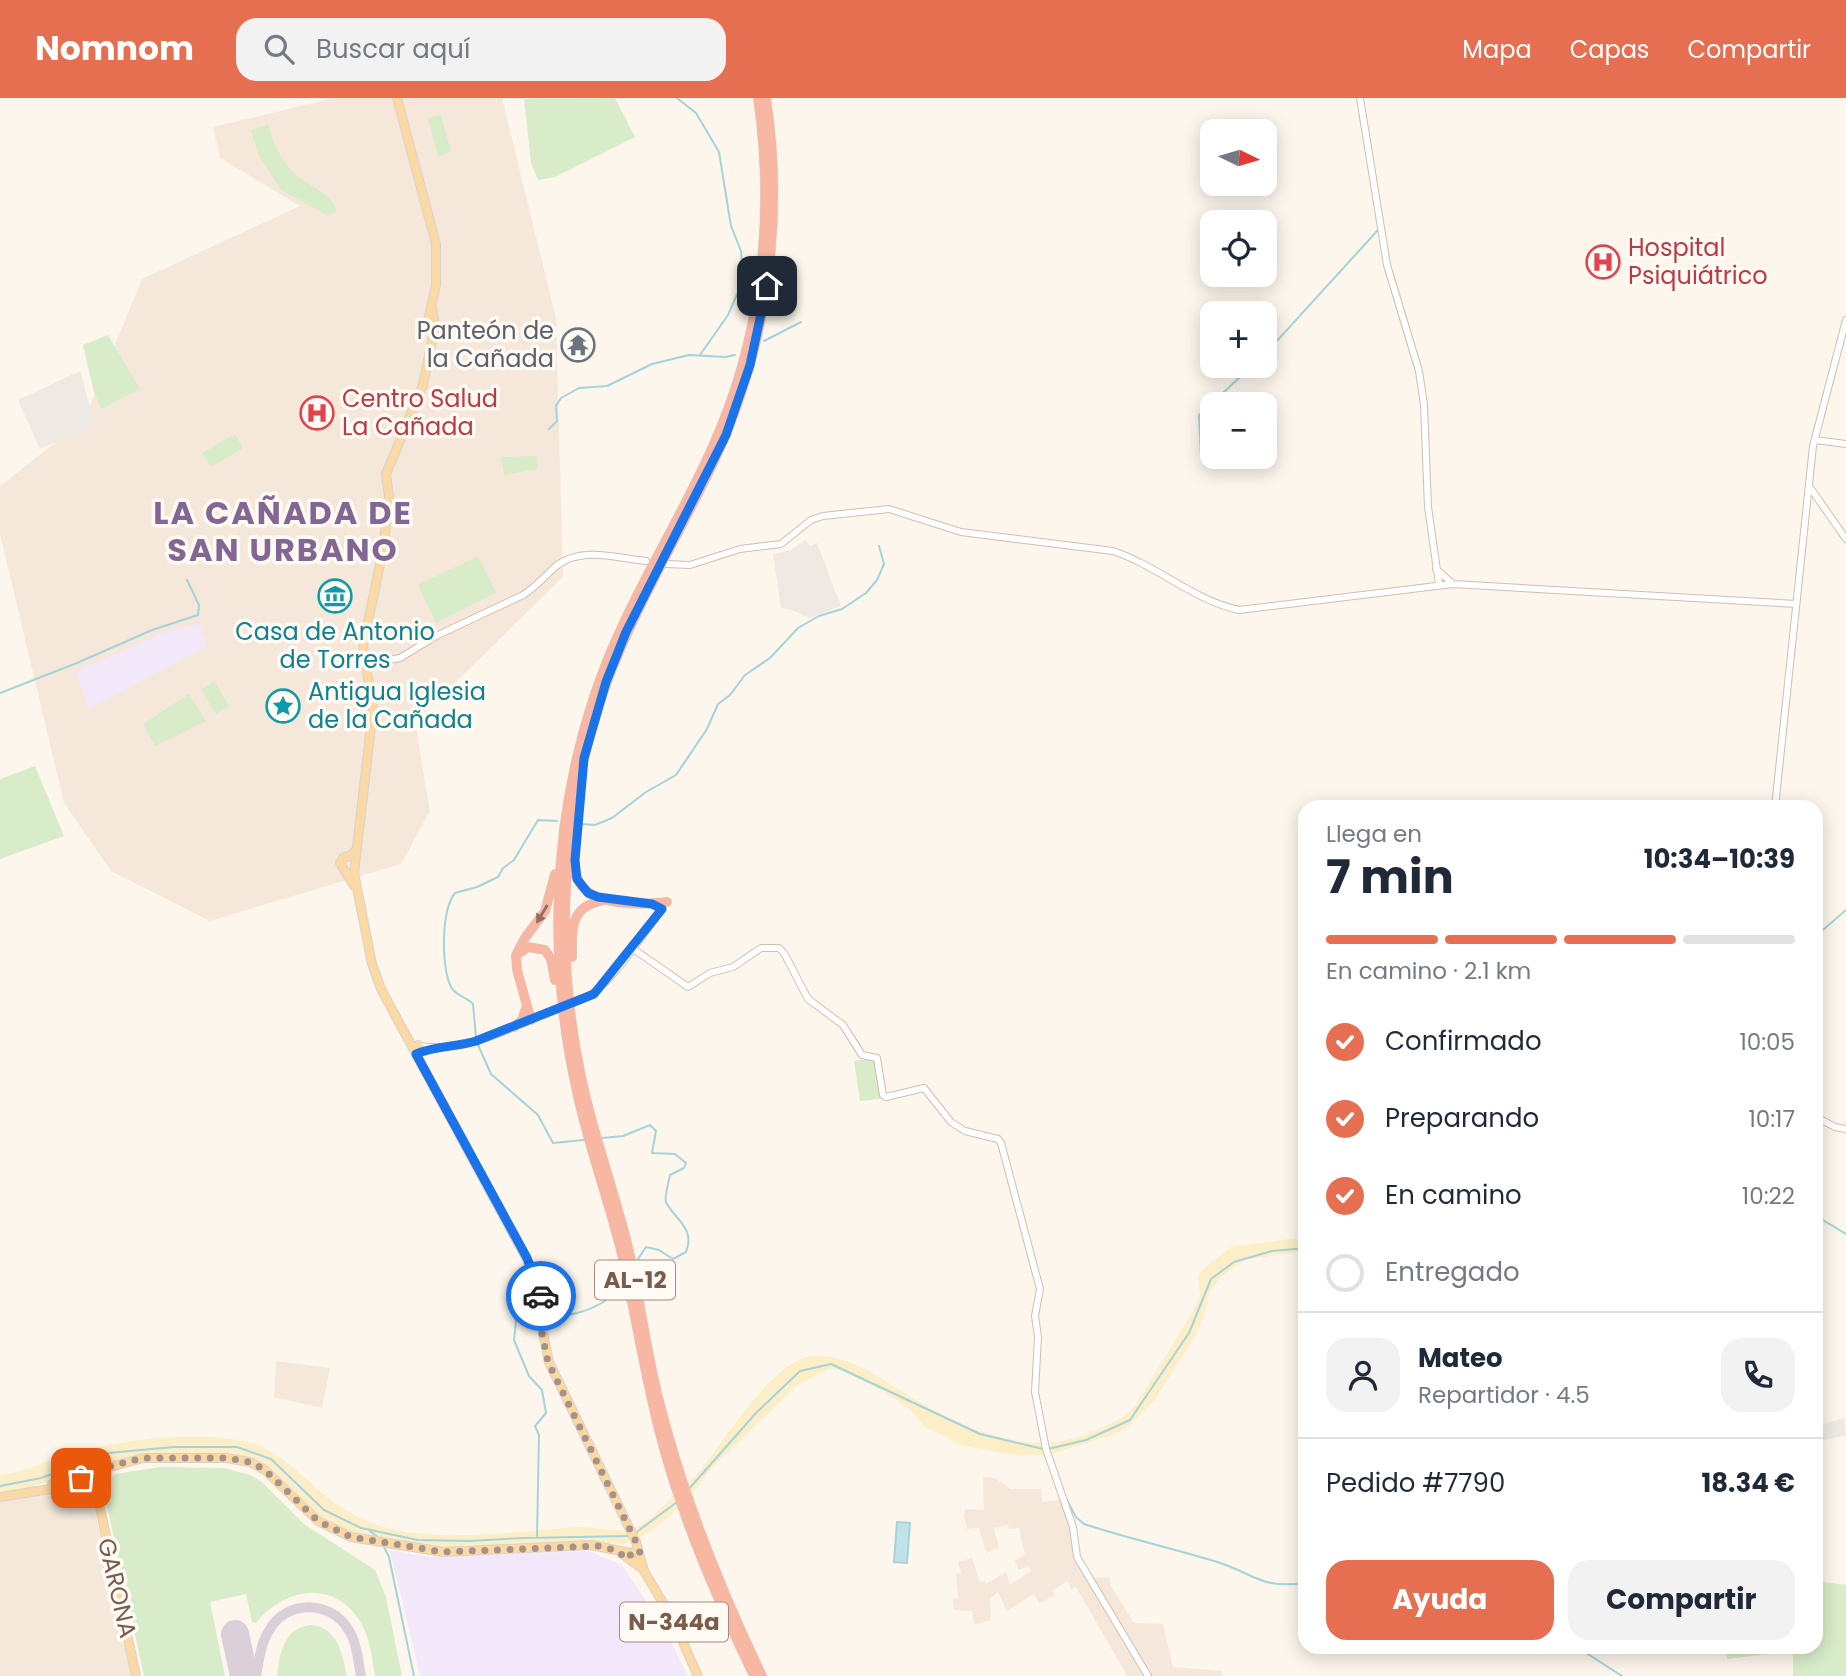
<!DOCTYPE html>
<html lang="es">
<meta charset="utf-8">
<style>
:root{--surface:#fff;--page:#f2f2f3;--text:#1f2937;--muted:#747a83;--line:#e0e1e3;--accent:#e76f51}
body{margin:0;font-family:Poppins,sans-serif;background:var(--page);color:var(--text);height:100vh;display:flex;flex-direction:column;font-size:26px;white-space:nowrap}
*{box-sizing:border-box;margin:0}
p{font-size:23px;color:var(--muted)}
.icon{flex:none;width:38px;height:38px;fill:none;stroke:currentColor;stroke-width:2;stroke-linecap:round;stroke-linejoin:round}
.map{position:relative;flex:1;overflow:hidden}
.panel{position:absolute;left:1298px;top:702px;width:525px;height:854px;display:flex;flex-direction:column;background:var(--surface);border-radius:21px;box-shadow:0 4px 18px #0003}
.panel>*{flex:none}
.needle{width:46px;rotate:95deg}
.fabs{position:absolute;left:1200px;top:21px;display:grid;gap:14px}
.fabs a{display:grid;place-items:center;width:77px;height:77px;border-radius:14px;background:var(--surface);box-shadow:0 4px 18px #0003;font-size:35px}
.pin{position:absolute;display:grid;place-items:center;width:60px;height:60px;color:#fff;margin:-30px;border-radius:14px;box-shadow:0 4px 10px #0006}
.courier{position:absolute;display:grid;place-items:center;width:70px;height:70px;margin:-35px;border:5px solid #1a73e8;border-radius:50%;background:#fff;color:#222;box-shadow:0 2px 9px #0007}
.summary em{font-style:normal;font-weight:700}
.summary div{display:flex;flex-direction:column-reverse}
.summary{display:flex;align-items:center;justify-content:space-between;height:119px;padding:0 28px}
h1{font-size:46px;font-weight:700;line-height:52px}
.bar{display:grid;grid-template-columns:repeat(4,1fr);gap:10px 7px;align-content:center;height:84px;padding:0 28px}
.bar i{height:9px;border-radius:5px;background:var(--line)}
.bar .on{background:var(--accent)}
.bar p{grid-column:span 4}
.line{display:flex;align-items:center;gap:18px;padding:0 28px;border-top:2px solid var(--line)}
.line div{flex:1}
.round{display:grid;place-items:center;flex:none;width:74px;height:74px;border-radius:21px;background:var(--page)}
ol{padding:0 28px;list-style:none}
li{display:flex;align-items:center;gap:21px;height:77px}
li p{margin-inline-start:auto}
li .icon{padding:7px;border-radius:50%;background:var(--accent);color:#fff;stroke-width:4}
li:last-child{color:var(--muted)}
li i{width:38px;height:38px;border:4px solid var(--line);border-radius:50%}
.button{display:flex;gap:14px;margin-top:auto;padding:14px 28px}
.button a{flex:1;height:80px;border-radius:21px;background:var(--accent);color:#fff;font-size:28px;font-weight:700;line-height:80px;text-align:center}
.button a+a{background:var(--page);color:var(--text)}
header{display:flex;align-items:center;gap:42px;box-sizing:border-box;height:98px;padding:0 35px;background:var(--accent);color:#fff}
header strong{font-size:33px}
nav{display:flex;gap:38px;margin-inline-start:auto;font-size:24px}
.search{width:490px;height:63px;background:var(--page);display:flex;align-items:center;gap:18px;box-sizing:border-box;padding:0 24px;border-radius:21px;color:var(--muted);font-size:26px}
.map>svg:first-child{display:block}
.residential{fill:#f5e8da}
.industrial{fill:#efe9e4}
.education{fill:#f3e8fa}
.medical{fill:#fbdfe3}
.green{fill:#d8ecc9}
.sand{fill:#fcefc7}
.water{fill:#bfe3e8;stroke:#a5d3da;stroke-width:2}
.lines{fill:none;stroke-linecap:round;stroke-linejoin:round}
.stream{stroke:#a5d3da;stroke-width:2}
.taxiway{stroke:#dbcfda;stroke-width:10}
.runway{stroke:#dbcfda;stroke-width:28}
.minor-casing{stroke:#d1beb0;stroke-width:8}
.major-casing{stroke:#dad1cd;stroke-width:10}
.highway-casing{stroke:#dad1cd;stroke-width:10}
.minor{stroke:#fff;stroke-width:6}
.major{stroke:#fbd9a5;stroke-width:8}
.highway{stroke:#f7b7a3;stroke-width:9}
.minor-bridge-casing{stroke:#d1beb0;stroke-width:8;stroke-linecap:butt}
.minor-bridge{stroke:#fff;stroke-width:6}
.oneway{fill:#936e5e}
.done{stroke:#a89285;stroke-width:7;stroke-dasharray:0 12.6}
.route{stroke:#1a73e8;stroke-width:9}
.labels{text-anchor:middle;stroke-width:7;stroke-linejoin:round;paint-order:stroke}
.shield{fill:#fffaf3;stroke:#a28b7f;stroke-width:2}
.shield-label{font-size:23px;font-weight:bold;fill:#7a5c4d}
.health-label{font-size:24px;fill:#be3a42;stroke:#fffaf3;text-anchor:start}
.worship-label{font-size:24px;fill:#5b616d;stroke:#fffaf3;text-anchor:end}
.culture-label{font-size:24px;fill:#0d838f;stroke:#fffaf3}
.street-label{font-size:24px;fill:#7a5c4d;stroke:#fffaf3}
.district-label{font-size:32px;font-weight:bold;letter-spacing:2px;fill:#846695;stroke:#fffaf3}
</style>
<header>
<strong>Nomnom</strong>
<div class="search"><svg class="icon" aria-label="search" viewBox="0 0 24 24"><circle cx="10" cy="10" r="6"/><path d="M15 15l6 6"/></svg>Buscar aquí</div>
<nav><a>Mapa</a><a>Capas</a><a>Compartir</a></nav>
</header>
<div class="map">
<svg width="1846" height="1578" viewBox="0 0 1846 1578">
<rect width="100%" height="100%" fill="#fdf6ec"/>
<path class="residential" d="M 334,0 L 502,0 L 556,220 L 563,479 L 415,624 L 430,713 L 401,766 L 210,823 L 111,773 L 64,705 L 0,436 L 0,388 L 84,322 L 142,181 L 300,108 L 220,60 L 213,29 Z
M 276,1263 L 330,1270 L 322,1310 L 274,1299 Z
M 983,1379 L 995,1380 L 1011,1391 L 1041,1391 L 1042,1404 L 1064,1401 L 1078,1455 L 1092,1480 L 1109,1479 L 1111,1488 L 1134,1525 L 1163,1526 L 1173,1569 L 1222,1573 L 1222,1578 L 1127,1578 L 1076,1489 L 1071,1491 L 1068,1483 L 1053,1492 L 1055,1498 L 1039,1505 L 1034,1496 L 1007,1513 L 998,1494 L 990,1501 L 991,1522 L 974,1527 L 972,1513 L 954,1512 L 953,1501 L 958,1500 L 956,1476 L 961,1475 L 958,1464 L 972,1460 L 980,1484 L 985,1483 L 986,1486 L 1006,1474 L 1010,1487 L 1031,1473 L 1029,1468 L 1018,1472 L 1015,1462 L 1025,1457 L 1019,1430 L 1009,1431 L 1008,1427 L 994,1430 L 999,1450 L 986,1455 L 979,1430 L 967,1431 L 964,1419 L 965,1411 L 984,1412 Z
M 32,1387 L 93,1404 L 131,1578 L 0,1578 L 0,1392 Z"/>
<path class="industrial" d="M 80,273 L 95,327 L 40,351 L 18,302 Z
M 805,442 L 810,448 L 817,445 L 841,508 L 809,520 L 793,512 L 781,510 L 773,456 L 791,452 Z
M 1844,1320 L 1846,1337 L 1817,1344 L 1817,1328 Z"/>
<path class="education" d="M 199,526 L 207,548 L 89,611 L 76,573 L 168,533 Z
M 390,1452 L 430,1459 L 588,1453 L 622,1467 L 663,1528 L 688,1578 L 420,1578 Z"/>
<path class="medical" d="M 329,301 L 335,315 L 306,327 L 299,313 L 304,314 Z"/>
<path class="green" d="M 615,0 L 635,39 L 555,79 L 538,82 L 531,65 L 524,1 Z
M 441,17 L 451,53 L 438,59 L 428,20 Z
M 268,26 C 273,44 280,61 293,74 C 305,86 334,97 337,113 L 327,117 L 281,92 L 258,56 L 251,32 Z
M 108,237 L 140,291 L 101,311 L 94,294 L 83,247 Z
M 235,336 L 243,350 L 211,369 L 202,355 Z
M 537,358 L 538,371 L 504,377 L 501,359 Z
M 478,458 L 496,495 L 436,525 L 418,487 Z
M 214,583 L 229,608 L 216,616 L 201,592 Z
M 189,596 L 206,623 L 155,648 L 143,626 Z
M 35,668 L 64,738 L 0,761 L 0,681 Z
M 875,960 L 881,1001 L 860,1003 L 854,963 Z
M 159,1369 L 224,1370 L 250,1377 L 262,1384 L 304,1426 L 375,1472 L 386,1499 L 402,1578 L 375,1578 C 372,1561 370,1540 361,1525 C 336,1481 284,1489 256,1525 L 252,1524 L 246,1496 L 210,1504 L 225,1578 L 144,1578 L 105,1399 C 106,1389 107,1382 116,1376 Z
M 1817,1483 L 1846,1487 L 1846,1578 L 1793,1578 L 1793,1553 L 1727,1561 L 1726,1549 L 1816,1549 Z
M 311,1527 C 338,1530 342,1555 347,1578 L 277,1578 C 280,1555 283,1530 311,1527 Z"/>
<path class="sand" d="M 1305,1139 L 1305,1153 L 1244,1162 L 1221,1179 L 1210,1193 L 1204,1218 L 1194,1240 L 1154,1303 L 1125,1331 L 1112,1337 L 1048,1357 L 1014,1357 L 963,1348 L 925,1329 L 909,1311 L 881,1292 L 841,1272 L 828,1271 L 796,1288 L 710,1372 L 692,1396 L 662,1425 L 641,1439 L 624,1446 L 591,1443 L 440,1451 L 355,1436 L 321,1420 L 271,1370 L 251,1361 L 228,1356 L 135,1357 L 38,1387 L 0,1395 L 0,1377 C 22,1375 40,1365 61,1359 C 112,1343 185,1333 238,1342 C 288,1350 311,1395 354,1417 C 416,1451 512,1433 581,1429 C 595,1429 611,1434 625,1432 C 648,1428 661,1410 676,1395 C 686,1387 695,1379 703,1369 C 726,1340 775,1260 813,1258 C 847,1256 879,1279 906,1296 C 958,1328 1026,1361 1086,1336 C 1104,1329 1122,1323 1135,1308 L 1193,1213 L 1200,1198 L 1198,1179 L 1203,1171 L 1231,1149 Z"/>
<path class="water" d="M 897,1424 L 910,1425 L 907,1465 L 894,1464 Z"/>
<g class="lines">
<path class="stream" d="M 677,0 L 696,15 L 719,54 L 731,128 L 741,153 L 742,166 L 739,192 L 728,217 L 700,257
M 764,243 L 801,224
M 1265,256 L 1378,132
M 549,331 L 557,323 L 556,308 L 561,300 L 579,290 L 607,288 L 652,266 L 689,257 L 725,259 L 735,257
M 1201,357 L 1199,317 L 1252,268
M 0,595 L 77,565 L 152,532 L 198,517 L 199,507 L 187,482
M 581,726 L 595,727 L 612,720 L 646,694 L 676,677 L 707,631 L 718,606 L 730,597 L 745,577 L 770,560 L 798,530 L 819,518 L 842,511 L 866,495 L 877,482 L 884,466 L 879,448
M 1816,838 L 1846,812
M 476,939 L 473,906 C 466,899 455,897 451,889 C 441,870 441,812 455,795 L 477,789 L 498,779 L 503,770 L 514,762 L 538,722 L 557,723
M 478,947 L 491,976 L 538,1017 L 553,1045 L 584,1042
M 602,1040 L 623,1038 L 650,1027 L 656,1033 L 652,1055 L 675,1056 L 686,1065 L 684,1070 L 670,1077 C 669,1083 664,1099 666,1104 C 674,1121 696,1130 686,1154 L 673,1161 L 659,1152 L 646,1149 L 638,1161
M 1816,1118 L 1846,1136
M 545,1215 C 563,1222 589,1213 605,1203 L 608,1174 L 618,1166
M 1048,1351 L 1086,1342 L 1130,1322 L 1189,1235 L 1211,1181 L 1234,1164 L 1272,1153 L 1306,1150
M 0,1388 L 41,1380 L 108,1355 L 174,1349 L 237,1349 L 271,1361 L 324,1412 L 361,1430 L 418,1442 L 469,1443 L 524,1440 L 629,1438
M 688,1392 L 756,1315 L 800,1273 L 831,1266 L 980,1336 L 1043,1351
M 1065,1399 L 1076,1419 L 1084,1426 C 1127,1440 1171,1450 1214,1463 C 1255,1475 1257,1491 1306,1485
M 370,1433 L 379,1440
M 634,1436 L 677,1404
M 537,1438 L 539,1337 L 535,1328 L 546,1315 L 542,1292 L 529,1278 L 514,1242 L 518,1205 L 533,1208 L 538,1213
M 384,1449 L 389,1459 L 414,1578
M 1577,1549 L 1622,1578"/>
<path class="taxiway" d="M 256,1578 C 259,1562 261,1544 270,1531 C 287,1502 330,1502 348,1531 C 357,1544 358,1563 361,1578"/>
<path class="runway" d="M 235,1536 L 244,1578"/>
<defs>
<path id="minor" d="M 1360,0 L 1387,167 L 1419,273 L 1424,307 L 1428,409 L 1439,486
M 1815,342 L 1846,346
M 1809,388 L 1846,441
M 667,466 L 690,467 L 740,451 L 781,446 L 811,422 L 823,418 L 889,411 L 961,434 L 1113,453 C 1158,468 1193,502 1239,512 L 1453,486 L 1796,506
M 1436,471 L 1453,486
M 364,566 L 400,560 L 436,538 L 523,497 C 536,489 545,478 556,468 C 582,448 616,460 646,463
M 1775,709 L 1813,348 L 1846,222
M 632,850 L 688,889 L 710,875 L 733,869 L 761,850 L 779,850 L 784,855 L 808,901 L 843,927 L 862,957 L 877,960 L 883,997 L 886,999 L 924,990 L 951,1024 L 965,1033 L 998,1041 L 1001,1045 L 1040,1191 L 1035,1218 L 1038,1239 L 1035,1294 L 1046,1351 L 1073,1429 L 1077,1459 L 1148,1578
M 583,901 C 612,887 642,837 662,811
M 420,948 C 463,955 504,933 543,917
M 1816,1019 L 1835,1029 L 1846,1031"/>
<path id="major" d="M 397,0 L 436,146 L 436,187 L 428,223 L 432,237
M 432,210 L 435,228 L 423,287 L 386,376 L 389,399 L 383,452 L 363,548 L 373,611 L 354,775 L 372,866 L 381,891 L 532,1171 L 540,1193 L 542,1231 L 549,1264 L 636,1444 L 644,1473 L 672,1520 L 698,1578
M 354,788 L 340,765 L 344,759 L 350,758 L 356,752
M 417,956 L 422,953 L 418,947
M 88,1375 L 143,1360 L 226,1360 L 250,1364 L 265,1372 L 318,1423 L 351,1439 L 443,1454 L 591,1447 L 631,1455
M 94,1382 L 136,1578
M 52,1386 L 86,1375 L 92,1378
M 0,1399 L 75,1387 L 87,1389 L 94,1396
M 621,1455 L 644,1472"/>
<path id="highway" d="M 576,742 C 575,754 572,769 577,780 C 588,809 642,807 667,804
M 518,856 L 528,849 L 545,852 L 551,861 L 555,882
M 572,859 C 572,829 570,807 606,802
M 531,922 L 517,872 L 516,857 L 525,840 L 545,813 L 555,776
M 514,929 L 522,922 L 526,910
M 754,1578 C 718,1503 685,1427 663,1347 C 646,1286 637,1223 623,1161 C 610,1105 589,1051 577,994 C 548,865 552,727 593,602 C 622,511 675,434 713,348 C 762,239 775,118 758,0
M 762,1578 C 719,1488 682,1396 658,1299 C 646,1251 640,1202 629,1153 C 615,1094 593,1037 581,978 C 555,857 561,727 598,610 C 626,522 675,446 714,363 C 767,250 785,123 766,0"/>
</defs>
<use href="#minor" class="minor-casing"/>
<use href="#major" class="major-casing"/>
<use href="#highway" class="highway-casing"/>
<use href="#minor" class="minor"/>
<use href="#major" class="major"/>
<use href="#highway" class="highway"/>
<defs>
<path id="minor-bridge" d="M 543,917 L 583,901"/>
</defs>
<use href="#minor-bridge" class="minor-bridge-casing"/>
<use href="#minor-bridge" class="minor-bridge"/>
</g>
<defs><path id="oneway-solid" d="M-6-.8H1V-3.2L6.5 0L1 3.2V.8H-6Z" transform="scale(1.75)"/></defs>
<use class="oneway" href="#oneway-solid" transform="translate(542 816) rotate(121)"/>
<g class="lines">
<path class="done" d="M 81,1380 L 88,1376 L 94,1381 L 103,1370 L 143,1360 L 226,1360 L 250,1364 L 265,1372 L 318,1423 L 351,1439 L 443,1454 L 598,1448 L 615,1452 L 628,1461 L 632,1454 L 640,1455 L 636,1444 L 548,1264 L 541,1231 L 541,1198"/>
<path class="route" d="M 541,1198 L 527,1160 L 416,956 C 434,948 456,949 476,943 L 594,896 L 662,811 L 652,806 L 598,799 L 588,795 L 577,781 L 575,762 L 584,660 L 606,584 L 626,534 L 726,337 L 750,267 L 767,188"/>
</g>
<defs>
<symbol id="hospital-ring" viewBox="-11 -11 22 22"><circle r="9.5" fill="#fffaf3" stroke="#e0444e" stroke-width="1.5"/><path d="M-5-5h3v3.5h4V-5h3V5h-3V1.5h-4V5h-3Z" fill="#e0444e"/></symbol>
<symbol id="temple-ring" viewBox="-11 -11 22 22"><circle r="9.5" fill="#fffaf3" stroke="#6b7280" stroke-width="1.5"/><path d="M0-6L5-2H3V0L6.5 2.5H4V6H1.5V3h-3V6H-4V2.5H-6.5L-3 0V-2H-5Z" fill="#6b7280"/></symbol>
<symbol id="museum-ring" viewBox="-11 -11 22 22"><circle r="9.5" fill="#fffaf3" stroke="#0f9aa8" stroke-width="1.5"/><path d="M0-6L6-3V-2H-6V-3ZM-5-1h2V3h-2ZM-1-1h2V3h-2ZM3-1h2V3H3ZM-6 4H6V6H-6Z" fill="#0f9aa8"/></symbol>
<symbol id="sight-ring" viewBox="-11 -11 22 22"><circle r="9.5" fill="#fffaf3" stroke="#0f9aa8" stroke-width="1.5"/><path d="M0-6L1.8-2.2L6-1.7L2.9 1.2L3.7 5.4L0 3.3L-3.7 5.4L-2.9 1.2L-6-1.7L-1.8-2.2Z" fill="#0f9aa8"/></symbol>
</defs>
<g fill-rule="evenodd">
<use href="#hospital-ring" x="1584" y="145" width="38" height="38"/>
<use href="#temple-ring" x="559" y="228" width="38" height="38"/>
<use href="#hospital-ring" x="298" y="296" width="38" height="38"/>
<use href="#museum-ring" x="316" y="479" width="38" height="38"/>
<use href="#sight-ring" x="264" y="589" width="38" height="38"/>
</g>
<g class="labels">
<g class="shield">
<rect x="595" y="1162.5" width="80" height="39" rx="5"/>
<rect x="620" y="1504.5" width="108" height="39" rx="5"/>
</g>
<g class="shield-label">
<text x="635" y="1190">AL-12</text>
<text x="674" y="1532">N-344a</text>
</g>
<g class="health-label">
<text x="1628" y="158">Hospital<tspan x="1628" dy="28">Psiquiátrico</tspan></text>
<text x="342" y="309">Centro Salud<tspan x="342" dy="28">La Cañada</tspan></text>
</g>
<g class="worship-label">
<text x="554" y="241">Panteón de<tspan x="554" dy="28">la Cañada</tspan></text>
</g>
<g class="culture-label">
<text x="335" y="542">Casa de Antonio<tspan x="335" dy="28">de Torres</tspan></text>
<text x="308" y="602" text-anchor="start">Antigua Iglesia<tspan x="308" dy="28">de la Cañada</tspan></text>
</g>
<g class="street-label">
<text transform="translate(117 1490) rotate(77)" y="8">GARONA</text>
</g>
<g class="district-label">
<text x="283" y="426">LA CAÑADA DE<tspan x="283" dy="37">SAN URBANO</tspan></text>
</g>
</g>
</svg>
<div class="fabs">
<a><svg class="needle" viewBox="-14 -14 28 28"><path d="M0-13l5 13h-10z" fill="#e53935"/><path d="M0 13l5-13h-10z" fill="#747a83"/></svg></a>
<a><svg class="icon" aria-label="locate" viewBox="0 0 24 24"><circle cx="12" cy="12" r="6"/><path d="M12 2v4M12 18v4M2 12h4M18 12h4"/></svg></a>
<a>+</a>
<a>−</a>
</div>
<div class="pin" style="left:81px;top:1380px;background:#ea580c"><svg class="icon" aria-label="bag" viewBox="0 0 24 24"><path d="M5 8h14l-1 12H6zM9 8a3 3 0 0 1 6 0"/></svg></div>
<div class="pin" style="left:767px;top:188px;background:#1f2937"><svg class="icon" aria-label="home" viewBox="0 0 24 24"><path d="M3 11l9-7 9 7M6 9v11h12V9"/></svg></div>
<div class="courier" style="left:541px;top:1198px"><svg class="icon" aria-label="car" viewBox="0 0 24 24"><path d="M5 17H2v-5l4-1 3-4h7l3 4 3 1v5h-3M9 17h6M6 11h13"/><circle cx="7" cy="17" r="2"/><circle cx="17" cy="17" r="2"/></svg></div>
<section class="panel">
<div class="summary"><div><h1>7 min</h1><p>Llega en</p></div><em>10:34–10:39</em></div>
<div class="bar"><i class="on"></i><i class="on"></i><i class="on"></i><i></i><p>En camino · 2.1 km</p></div>
<ol>
<li><svg class="icon" aria-label="check" viewBox="0 0 24 24"><path d="M5 12l5 5 9-10"/></svg>Confirmado<p>10:05</p></li>
<li><svg class="icon" aria-label="check" viewBox="0 0 24 24"><path d="M5 12l5 5 9-10"/></svg>Preparando<p>10:17</p></li>
<li><svg class="icon" aria-label="check" viewBox="0 0 24 24"><path d="M5 12l5 5 9-10"/></svg>En camino<p>10:22</p></li>
<li><i></i>Entregado</li>
</ol>
<div class="line" style="height:126px"><a class="round"><svg class="icon" aria-label="person" viewBox="0 0 24 24"><circle cx="12" cy="8" r="4"/><path d="M4 21q1-7 8-7t8 7"/></svg></a><div><b>Mateo</b><p>Repartidor · 4.5</p></div><a class="round"><svg class="icon" aria-label="phone" viewBox="0 0 24 24"><path d="M5 4h4l2 5-3 2q2 4 5 5l2-3 5 2v4C11 20 4 13 5 4z"/></svg></a></div>
<div class="line" style="height:91px"><div>Pedido #7790</div><b>18.34 €</b></div>
<div class="button"><a>Ayuda</a><a>Compartir</a></div>
</section>
</div>
